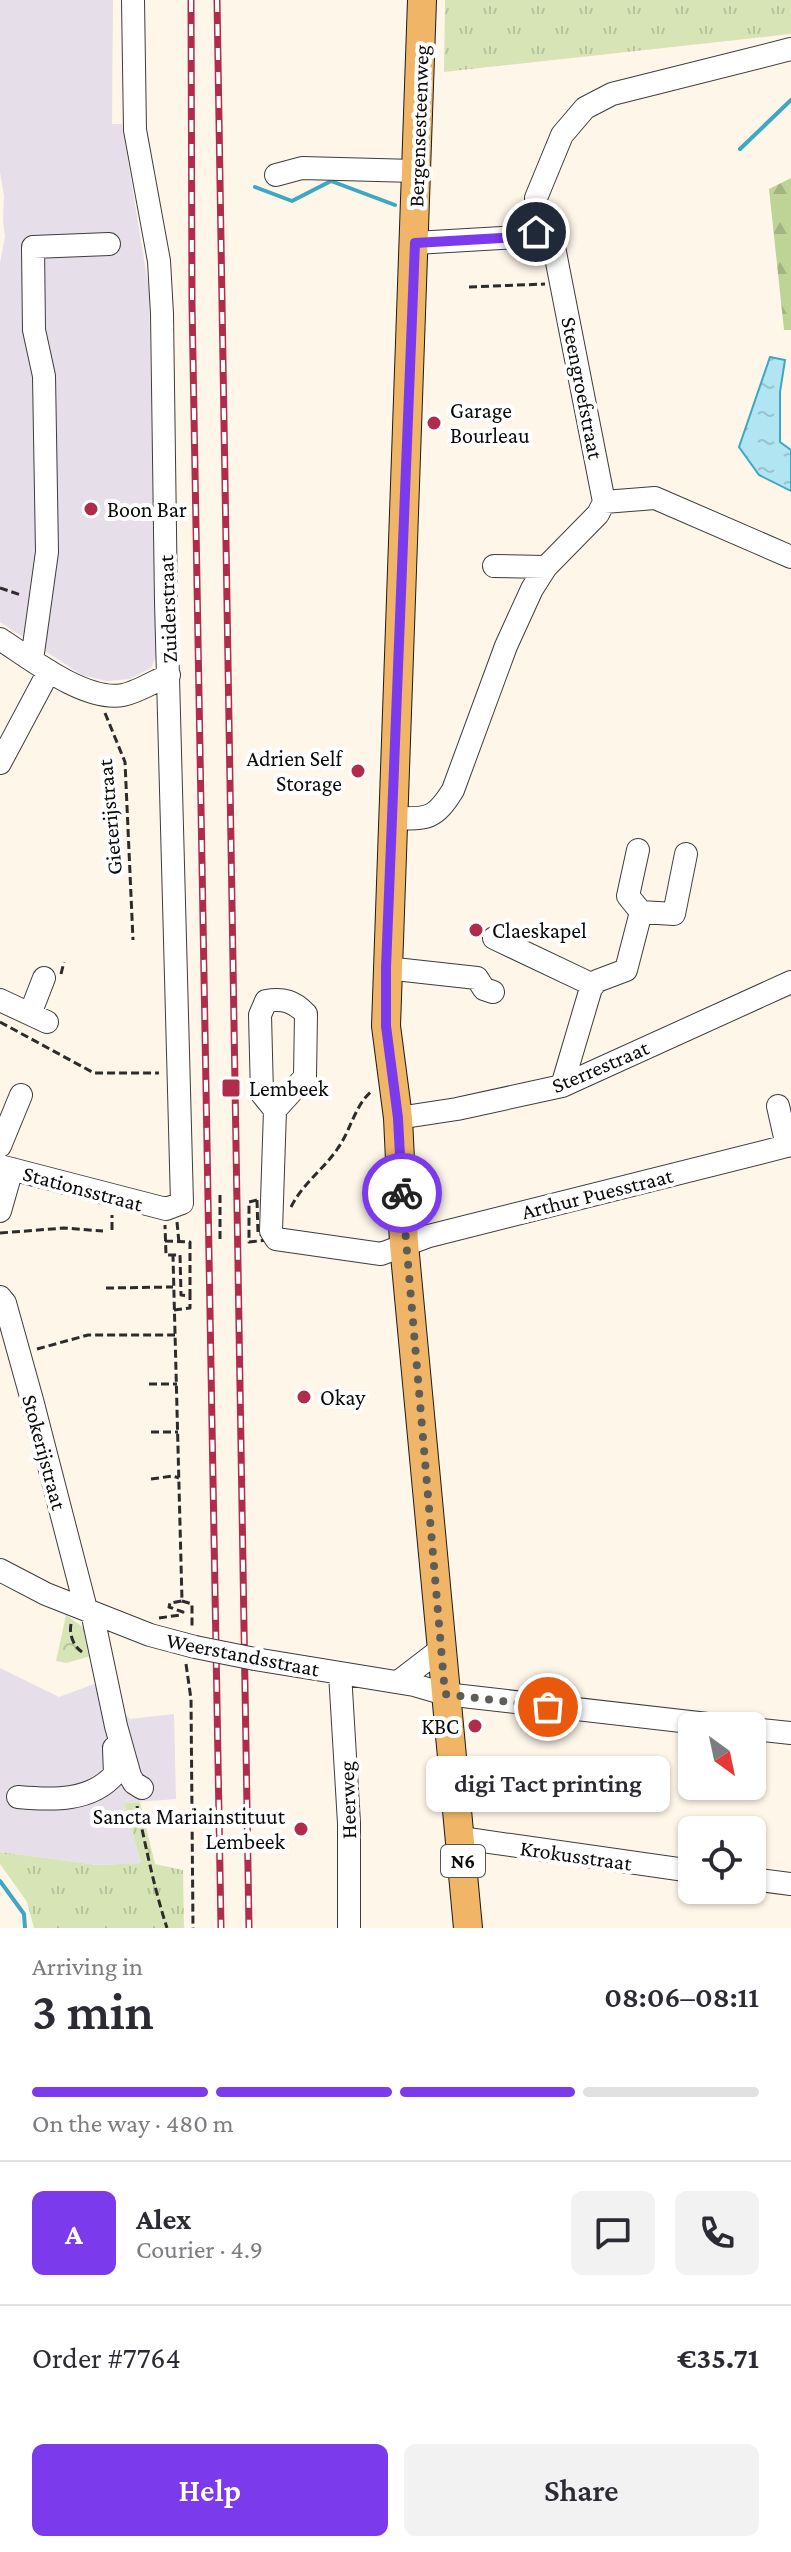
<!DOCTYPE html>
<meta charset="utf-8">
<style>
:root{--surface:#fff;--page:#f2f2f3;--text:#2b2b33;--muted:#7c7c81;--line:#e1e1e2;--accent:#7c3aed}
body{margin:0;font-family:"Crimson Pro",serif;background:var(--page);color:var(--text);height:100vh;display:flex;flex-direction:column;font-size:30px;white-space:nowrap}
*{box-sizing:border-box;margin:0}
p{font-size:26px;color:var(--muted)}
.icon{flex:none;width:44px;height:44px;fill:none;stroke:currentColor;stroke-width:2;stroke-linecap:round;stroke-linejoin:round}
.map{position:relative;height:1928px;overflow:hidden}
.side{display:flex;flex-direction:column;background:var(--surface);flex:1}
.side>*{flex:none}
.needle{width:52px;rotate:147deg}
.fabs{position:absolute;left:678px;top:1712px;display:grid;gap:16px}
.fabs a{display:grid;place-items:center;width:88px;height:88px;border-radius:12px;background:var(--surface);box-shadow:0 2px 6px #0004;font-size:40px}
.pin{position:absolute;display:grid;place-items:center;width:68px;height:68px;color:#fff;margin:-34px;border:4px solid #fff;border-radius:50%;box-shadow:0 2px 8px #0007}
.courier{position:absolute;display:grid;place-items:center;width:80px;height:80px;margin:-40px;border:6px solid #7c3aed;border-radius:50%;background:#fff;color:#222;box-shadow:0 2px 10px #0007}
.bubble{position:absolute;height:56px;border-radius:12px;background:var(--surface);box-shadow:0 2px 6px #0004;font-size:26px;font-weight:600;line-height:56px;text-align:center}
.overview em{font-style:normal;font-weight:600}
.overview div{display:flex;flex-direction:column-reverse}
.overview{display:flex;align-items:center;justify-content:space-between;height:136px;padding:0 32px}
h1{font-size:52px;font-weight:600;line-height:60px}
.bar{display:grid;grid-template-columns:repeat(4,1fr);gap:12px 8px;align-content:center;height:96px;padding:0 32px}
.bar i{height:10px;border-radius:6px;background:var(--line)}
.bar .active{background:var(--accent)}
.bar p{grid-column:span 4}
.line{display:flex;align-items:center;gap:20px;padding:0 32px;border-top:2px solid var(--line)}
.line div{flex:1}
.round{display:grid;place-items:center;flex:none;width:84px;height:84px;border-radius:12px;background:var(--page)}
.cta{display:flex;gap:16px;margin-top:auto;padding:16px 32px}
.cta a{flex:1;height:92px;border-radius:12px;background:var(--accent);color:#fff;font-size:32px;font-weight:600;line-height:92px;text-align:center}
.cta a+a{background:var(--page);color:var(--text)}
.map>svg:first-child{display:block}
.industrial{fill:#e6dee9}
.grass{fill:url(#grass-tufts)}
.forest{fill:url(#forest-firs)}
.park{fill:url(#park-crowns)}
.water{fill:url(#water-ripples);stroke:#3da7c4;stroke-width:2}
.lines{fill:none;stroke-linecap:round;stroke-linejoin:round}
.stream{stroke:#3da7c4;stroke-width:4}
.minor-casing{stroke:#3d3d3d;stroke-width:24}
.major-casing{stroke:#1b1b1b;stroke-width:30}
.path{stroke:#2c2c2c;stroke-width:3;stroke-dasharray:8 4;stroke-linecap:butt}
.minor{stroke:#fff;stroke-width:22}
.major{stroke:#f0b567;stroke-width:28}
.rail-casing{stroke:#b02c4b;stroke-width:7}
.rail{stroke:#fff;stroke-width:4;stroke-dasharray:12;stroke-linecap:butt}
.minor-bridge-casing{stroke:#3d3d3d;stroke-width:24;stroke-linecap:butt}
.minor-bridge{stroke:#fff;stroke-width:22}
.done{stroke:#5f5d58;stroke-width:8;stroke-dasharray:0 14.4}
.route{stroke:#7c3aed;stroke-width:10}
.poi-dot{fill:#b02c4b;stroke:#fff;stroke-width:3}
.labels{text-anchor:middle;stroke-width:8;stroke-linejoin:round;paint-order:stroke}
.shield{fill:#fff;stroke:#545454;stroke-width:2}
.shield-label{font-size:20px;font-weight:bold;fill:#0a0a0a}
.street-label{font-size:22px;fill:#0a0a0a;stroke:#fff}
.poi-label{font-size:22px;fill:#0a0a0a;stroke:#fff;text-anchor:start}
</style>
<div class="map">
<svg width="791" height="1928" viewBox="0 0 791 1928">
<defs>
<pattern id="grass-tufts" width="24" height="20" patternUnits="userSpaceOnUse" patternTransform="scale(2)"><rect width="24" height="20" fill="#d7e5b6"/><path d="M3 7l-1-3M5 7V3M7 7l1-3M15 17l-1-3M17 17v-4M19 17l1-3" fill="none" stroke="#b7c39b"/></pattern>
<pattern id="forest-firs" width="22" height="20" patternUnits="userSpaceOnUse" patternTransform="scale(2)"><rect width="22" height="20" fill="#bed496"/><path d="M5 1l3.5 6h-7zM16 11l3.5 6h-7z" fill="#a2b580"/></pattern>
<pattern id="park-crowns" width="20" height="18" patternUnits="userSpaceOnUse" patternTransform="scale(2)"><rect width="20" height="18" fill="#d7e5b6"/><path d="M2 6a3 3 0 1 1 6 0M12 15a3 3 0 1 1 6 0" fill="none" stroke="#b7c39b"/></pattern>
<pattern id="water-ripples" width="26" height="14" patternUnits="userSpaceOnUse" patternTransform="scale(2)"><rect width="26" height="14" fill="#b1e5f1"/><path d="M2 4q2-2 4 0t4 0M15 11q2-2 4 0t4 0" fill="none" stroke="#97c3cd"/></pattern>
</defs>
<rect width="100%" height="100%" fill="#fef6e9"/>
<path class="industrial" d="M 0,0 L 113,0 L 112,124 L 122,124 L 149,290 L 156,657 L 151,668 L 130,679 L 107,681 L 82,675 L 0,622 L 0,263 L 5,237 L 3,220 L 4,196 L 0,172 Z
M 0,1668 L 59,1697 L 94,1684 L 130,1719 L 174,1714 L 176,1799 L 124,1803 L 141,1863 L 98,1865 L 0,1852 Z"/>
<path class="grass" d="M 445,0 L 791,0 L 791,34 L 444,72 Z
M 140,1802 L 155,1864 L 183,1870 L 184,1928 L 34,1928 L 27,1902 L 0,1864 L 0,1852 L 98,1865 L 141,1863 L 124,1803 Z"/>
<path class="forest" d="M 791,178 L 791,330 L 784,330 L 769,189 Z"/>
<path class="park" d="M 66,1615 L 84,1628 L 91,1656 L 66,1663 L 56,1661 Z"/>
<path class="water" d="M 770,357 L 785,360 L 780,392 L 780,442 L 791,450 L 791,491 L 759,475 L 739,447 Z"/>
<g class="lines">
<path class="stream" d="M 740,149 L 791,100
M 255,187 L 292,201 L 331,181 L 395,205
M 0,1881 L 24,1914 L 25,1928"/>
<defs>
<path id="minor" d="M 276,175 L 302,168 L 415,171
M 536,232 L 536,198 L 562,135 L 585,108 L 612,94 L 791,49
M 415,243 L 519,237 L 536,232
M 604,502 L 655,498 L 791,557
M 494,566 L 546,567
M 0,639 C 31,659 85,702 123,695 C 138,692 155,681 169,675
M 32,660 L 47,552 L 44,376 L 34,330 L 33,247 L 109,244
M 0,763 L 49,671
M 392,818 C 426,819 434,821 453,790 L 506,646 L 532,589 L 546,567 L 598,514 L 604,502 L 554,247 L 536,232
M 638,850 L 628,896 L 641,912
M 494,938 L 593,985
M 386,968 L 477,978 L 484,989 L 493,992
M 0,1000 L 47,1022
M 30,1014 L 44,978
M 562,1086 L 591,988 L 597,981 L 626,970 L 641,912 L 674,914 L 686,854
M 778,1106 L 787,1146
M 275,1110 L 262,1094 L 260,1015 L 266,1001 C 283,998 294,1001 306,1014 L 305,1077 L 275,1110 L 271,1231 L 276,1239 L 381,1254 L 429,1236 L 791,1145
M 398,1118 L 457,1109 L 562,1086 L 791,982
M 0,1146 L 21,1095
M 0,1166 L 166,1209 L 182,1203 L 166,602 L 162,314 L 159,261 L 135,130 L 133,0
M 0,1211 L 12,1169
M 0,1297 L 5,1303 L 32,1400 L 86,1609
M 0,1570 L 46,1594 L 150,1635 L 195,1647
M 92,1612 L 116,1726 L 130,1776 L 134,1783 L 142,1788
M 255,1659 L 414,1685 L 445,1694 L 725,1726
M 340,1673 L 349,1823 L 349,1928
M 398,1682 L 441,1649
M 752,1729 L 791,1733
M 18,1797 C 52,1800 91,1802 115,1774 L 114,1748
M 461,1838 L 692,1871
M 752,1879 L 791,1884"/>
<path id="major" d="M 422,0 L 386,1026 L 398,1118 L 404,1244 L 468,1928"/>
</defs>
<use href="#minor" class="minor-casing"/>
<use href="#major" class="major-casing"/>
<path class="path" d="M 469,287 L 545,284
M 0,588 L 21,595
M 105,713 L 125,762 L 133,940
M 61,974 L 64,962
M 0,1022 L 94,1073 L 159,1073
M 220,1195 L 220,1242
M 257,1200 L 258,1234 L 276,1239 L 249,1242 L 249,1202 Z
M 291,1207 C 303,1183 324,1169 338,1148 C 351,1130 355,1104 373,1090
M 177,1222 L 179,1243
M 112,1230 L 112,1215
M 0,1233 L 64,1228 L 103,1231
M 165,1241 L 190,1242 L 190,1296 L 181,1295 L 180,1255 L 166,1255 L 165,1225
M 106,1288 L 173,1287
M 174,1310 L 190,1308 L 190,1296
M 37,1349 L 88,1335 L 175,1335
M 149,1384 L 177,1384
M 151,1432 L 178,1432
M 151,1479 L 173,1476 L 179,1478
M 182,1601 L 192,1604 L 192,1627
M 159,1618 L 180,1615 L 183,1612 L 169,1607 L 170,1603 L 182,1601 L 173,1256
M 71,1624 C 69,1634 73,1646 82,1652
M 186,1664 L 191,1699 L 193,1928
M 137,1806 C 146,1847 154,1888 167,1928"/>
<use href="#minor" class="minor"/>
<use href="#major" class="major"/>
<defs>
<path id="rail" d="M 191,0 L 192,303 L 221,1928
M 217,0 L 249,1928"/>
</defs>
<use href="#rail" class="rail-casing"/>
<use href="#rail" class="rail"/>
<defs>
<path id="minor-bridge" d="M 195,1647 L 255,1659"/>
</defs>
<use href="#minor-bridge" class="minor-bridge-casing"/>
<use href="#minor-bridge" class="minor-bridge"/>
</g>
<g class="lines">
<path class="done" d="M 402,1193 L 445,1694 L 548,1707"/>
<path class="route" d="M 402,1193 L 398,1118 L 386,1026 L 386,968 L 415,243 L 519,237 L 536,232"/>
</g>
<g class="poi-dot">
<circle cx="434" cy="423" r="8"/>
<circle cx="91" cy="509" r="8"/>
<circle cx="358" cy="771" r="8"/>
<circle cx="476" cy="930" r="8"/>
<rect x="221" y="1078" width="20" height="20" rx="4"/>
<circle cx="304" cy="1397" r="8"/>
<circle cx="475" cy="1726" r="8"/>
<circle cx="301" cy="1829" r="8"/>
</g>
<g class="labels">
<rect class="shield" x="441" y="1845" width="44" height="32" rx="6"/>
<g class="shield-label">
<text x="463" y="1868">N6</text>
</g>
<g class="street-label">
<text transform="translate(418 126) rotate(-88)" y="8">Bergensesteenweg</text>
<text transform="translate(583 388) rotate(79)" y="8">Steengroefstraat</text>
<text transform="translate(167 609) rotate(-92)" y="8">Zuiderstraat</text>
<text transform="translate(109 817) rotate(-95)" y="8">Gieterijstraat</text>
<text transform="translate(600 1066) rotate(-23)" y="8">Sterrestraat</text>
<text transform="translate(83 1188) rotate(15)" y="8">Stationsstraat</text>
<text transform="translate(597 1193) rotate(-14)" y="8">Arthur Puesstraat</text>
<text transform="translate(45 1452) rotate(75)" y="8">Stokerijstraat</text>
<text transform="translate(243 1654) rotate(11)" y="8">Weerstandsstraat</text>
<text transform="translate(347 1800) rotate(-92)" y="8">Heerweg</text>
<text transform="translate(576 1855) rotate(8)" y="8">Krokusstraat</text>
</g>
<g class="poi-label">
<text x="450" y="418">Garage<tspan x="450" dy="25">Bourleau</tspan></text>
<text x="107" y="517">Boon Bar</text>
<text x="342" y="766" text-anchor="end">Adrien Self<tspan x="342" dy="25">Storage</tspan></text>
<text x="492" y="938">Claeskapel</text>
<text x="249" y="1096">Lembeek</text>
<text x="320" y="1405">Okay</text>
<text x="459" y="1734" text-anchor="end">KBC</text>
<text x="285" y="1824" text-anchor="end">Sancta Mariainstituut<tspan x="285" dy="25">Lembeek</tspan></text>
</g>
</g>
</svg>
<div class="fabs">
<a><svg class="needle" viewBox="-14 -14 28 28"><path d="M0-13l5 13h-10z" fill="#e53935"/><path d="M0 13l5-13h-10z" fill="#7c7c81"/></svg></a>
<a><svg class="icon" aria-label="locate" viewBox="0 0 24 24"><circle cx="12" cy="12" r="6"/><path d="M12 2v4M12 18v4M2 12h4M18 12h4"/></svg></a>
</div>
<div class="pin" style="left:548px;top:1707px;background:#ea580c"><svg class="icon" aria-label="bag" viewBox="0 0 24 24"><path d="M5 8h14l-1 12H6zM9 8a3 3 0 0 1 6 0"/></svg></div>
<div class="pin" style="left:536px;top:232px;background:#1f2937"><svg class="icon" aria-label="home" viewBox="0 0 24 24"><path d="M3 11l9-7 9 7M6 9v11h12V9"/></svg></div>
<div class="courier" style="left:402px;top:1193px"><svg class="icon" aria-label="bike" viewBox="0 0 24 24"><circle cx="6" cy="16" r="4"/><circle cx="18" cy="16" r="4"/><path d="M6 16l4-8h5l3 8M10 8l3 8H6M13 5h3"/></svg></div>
<div class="bubble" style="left:426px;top:1756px;width:244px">digi Tact printing</div>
</div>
<section class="side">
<div class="overview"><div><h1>3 min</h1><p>Arriving in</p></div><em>08:06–08:11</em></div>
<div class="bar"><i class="active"></i><i class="active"></i><i class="active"></i><i></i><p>On the way · 480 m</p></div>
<div class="line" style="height:144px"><b class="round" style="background:var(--accent);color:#fff">A</b><div><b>Alex</b><p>Courier · 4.9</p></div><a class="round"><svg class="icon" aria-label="chat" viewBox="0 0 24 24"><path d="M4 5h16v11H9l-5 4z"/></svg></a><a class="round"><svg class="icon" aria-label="phone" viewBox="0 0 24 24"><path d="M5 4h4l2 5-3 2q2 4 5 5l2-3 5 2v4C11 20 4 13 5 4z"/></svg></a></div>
<div class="line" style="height:104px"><div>Order #7764</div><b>€35.71</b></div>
<div class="cta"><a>Help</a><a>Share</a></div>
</section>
